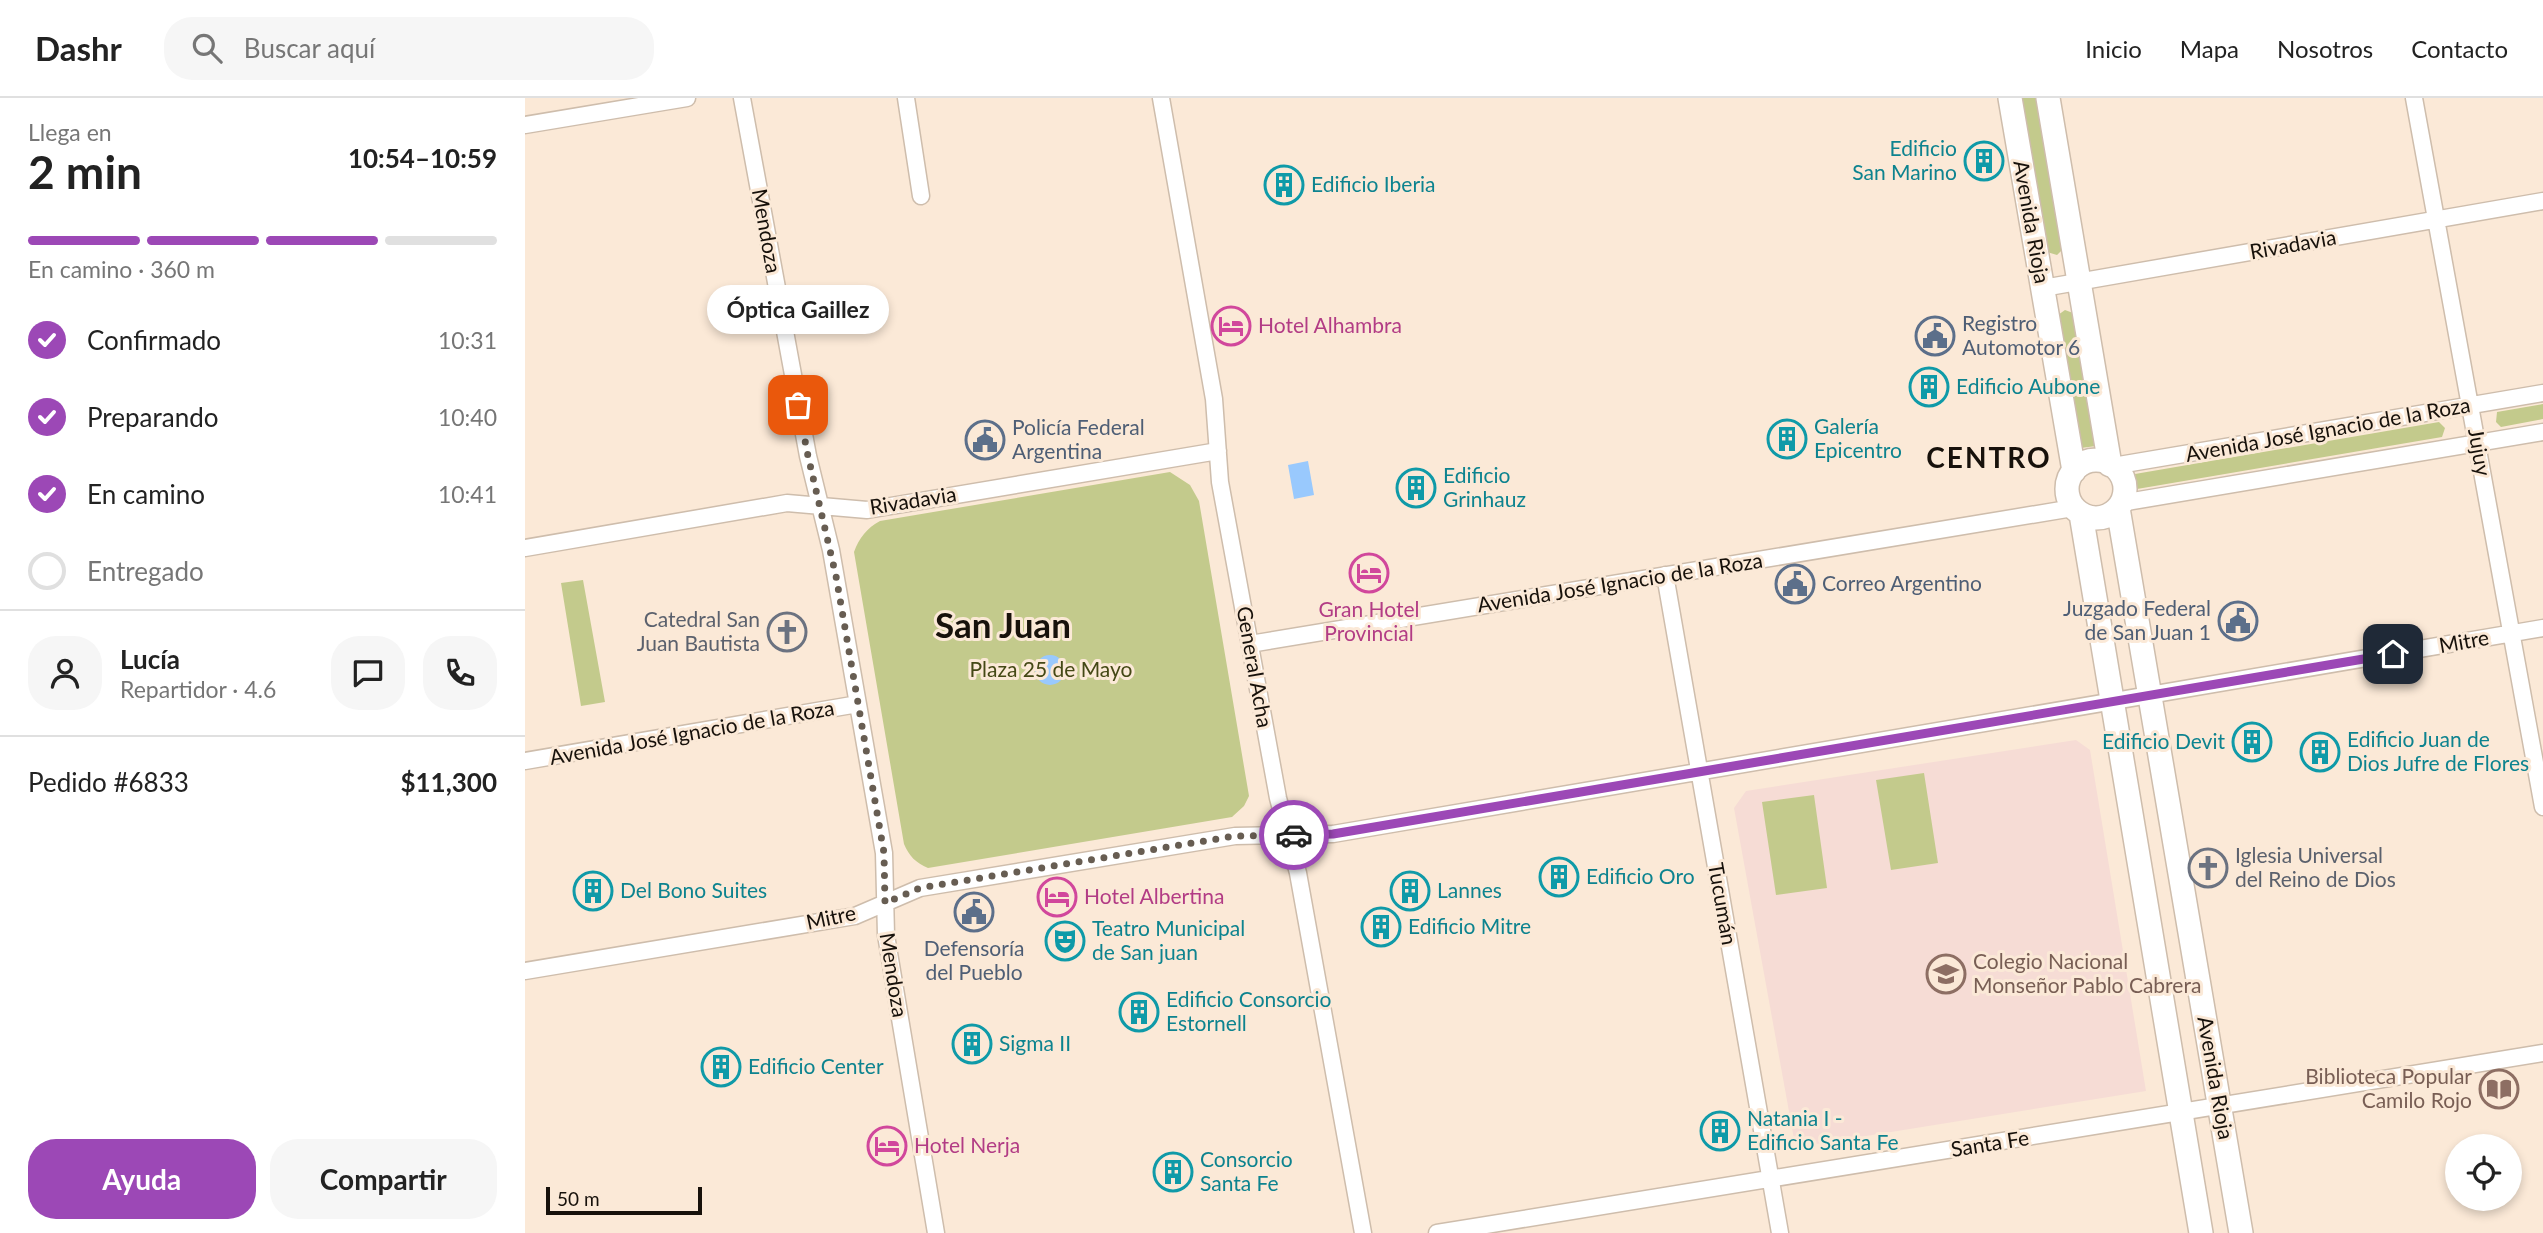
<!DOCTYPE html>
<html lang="es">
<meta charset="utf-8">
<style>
:root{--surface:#fff;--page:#f6f6f6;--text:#222;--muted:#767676;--line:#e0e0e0;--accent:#9c48b6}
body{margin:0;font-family:Lato,sans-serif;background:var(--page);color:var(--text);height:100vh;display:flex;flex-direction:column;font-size:26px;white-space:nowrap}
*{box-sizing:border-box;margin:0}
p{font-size:23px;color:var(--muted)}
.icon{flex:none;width:38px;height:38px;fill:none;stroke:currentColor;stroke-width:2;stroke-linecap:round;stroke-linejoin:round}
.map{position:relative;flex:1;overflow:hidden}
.details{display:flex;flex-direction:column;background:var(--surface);width:525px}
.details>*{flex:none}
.tools{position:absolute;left:1920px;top:1036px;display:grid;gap:14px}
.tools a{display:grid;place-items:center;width:77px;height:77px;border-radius:50%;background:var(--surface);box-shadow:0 4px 10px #0003;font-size:35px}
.scale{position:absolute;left:21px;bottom:18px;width:156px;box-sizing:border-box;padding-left:7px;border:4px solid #17110b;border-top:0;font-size:19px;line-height:24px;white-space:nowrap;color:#17110b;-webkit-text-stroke:5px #fbe9d7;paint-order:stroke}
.pin{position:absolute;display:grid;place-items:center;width:60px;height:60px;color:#fff;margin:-30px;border-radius:14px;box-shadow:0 4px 10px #0006}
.courier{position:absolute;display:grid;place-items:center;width:70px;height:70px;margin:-35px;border:5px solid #9c48b6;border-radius:50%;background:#fff;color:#222;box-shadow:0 2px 9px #0007}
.bubble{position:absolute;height:49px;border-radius:24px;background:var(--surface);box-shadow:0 4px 10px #0003;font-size:23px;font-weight:700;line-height:49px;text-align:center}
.headline em{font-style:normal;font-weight:700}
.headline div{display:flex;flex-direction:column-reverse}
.headline{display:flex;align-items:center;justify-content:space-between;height:119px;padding:0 28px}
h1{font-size:46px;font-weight:700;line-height:52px}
.bar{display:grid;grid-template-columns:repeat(4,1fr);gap:10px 7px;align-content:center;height:84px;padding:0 28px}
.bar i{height:9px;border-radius:5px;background:var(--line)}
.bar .on{background:var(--accent)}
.bar p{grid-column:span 4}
.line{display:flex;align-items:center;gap:18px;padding:0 28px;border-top:2px solid var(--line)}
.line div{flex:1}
.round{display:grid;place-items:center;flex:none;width:74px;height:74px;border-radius:28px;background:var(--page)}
ol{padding:0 28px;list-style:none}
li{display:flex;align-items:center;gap:21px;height:77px}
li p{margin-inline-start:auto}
li .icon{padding:7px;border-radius:50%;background:var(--accent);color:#fff;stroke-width:4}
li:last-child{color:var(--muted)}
li i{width:38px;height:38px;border:4px solid var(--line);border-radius:50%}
.cta{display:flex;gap:14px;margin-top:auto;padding:14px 28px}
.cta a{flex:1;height:80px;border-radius:28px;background:var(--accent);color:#fff;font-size:28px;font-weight:700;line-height:80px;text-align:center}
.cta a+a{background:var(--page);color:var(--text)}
header{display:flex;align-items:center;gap:42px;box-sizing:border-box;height:98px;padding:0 35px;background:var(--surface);border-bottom:2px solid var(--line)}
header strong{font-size:33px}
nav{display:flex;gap:38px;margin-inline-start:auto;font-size:24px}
.search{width:490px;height:63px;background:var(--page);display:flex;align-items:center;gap:18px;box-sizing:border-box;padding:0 24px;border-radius:28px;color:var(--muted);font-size:26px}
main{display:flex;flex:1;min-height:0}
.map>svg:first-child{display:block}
.education{fill:#f6dcd5}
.green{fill:#c3ca8c}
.water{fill:#99c9fd}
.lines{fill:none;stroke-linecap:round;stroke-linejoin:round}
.street-casing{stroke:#cebdac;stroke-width:19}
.secondary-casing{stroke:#cebdac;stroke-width:26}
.street{stroke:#fff;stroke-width:16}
.secondary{stroke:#fff;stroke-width:23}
.done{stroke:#675d52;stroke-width:7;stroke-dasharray:0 12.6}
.route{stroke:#9c48b6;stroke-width:9}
.labels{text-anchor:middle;stroke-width:6;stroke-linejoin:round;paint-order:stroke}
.culture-label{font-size:21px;fill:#0d838f;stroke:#fbe9d7;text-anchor:start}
.street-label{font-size:21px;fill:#17110b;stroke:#fbe9d7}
.service-label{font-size:21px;fill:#4e5e75;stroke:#fbe9d7;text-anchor:start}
.hotel-label{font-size:21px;fill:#b23c85;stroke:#fbe9d7;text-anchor:start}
.worship-label{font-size:21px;fill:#5b616d;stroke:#fbe9d7;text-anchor:end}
.park-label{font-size:21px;fill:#444815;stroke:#fbe9d7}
.education-label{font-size:21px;fill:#785e54;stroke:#fbe9d7;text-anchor:start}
.district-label{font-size:28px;font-weight:bold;letter-spacing:2px;fill:#17110b;stroke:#fbe9d7}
.town-label{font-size:35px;font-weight:bold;fill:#17110b;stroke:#fbe9d7}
</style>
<header>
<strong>Dashr</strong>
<div class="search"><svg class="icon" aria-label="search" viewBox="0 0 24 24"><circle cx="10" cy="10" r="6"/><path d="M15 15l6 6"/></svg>Buscar aquí</div>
<nav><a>Inicio</a><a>Mapa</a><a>Nosotros</a><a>Contacto</a></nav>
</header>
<main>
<section class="details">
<div class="headline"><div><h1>2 min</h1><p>Llega en</p></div><em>10:54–10:59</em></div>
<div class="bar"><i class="on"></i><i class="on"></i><i class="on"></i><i></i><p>En camino · 360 m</p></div>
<ol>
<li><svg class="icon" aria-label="check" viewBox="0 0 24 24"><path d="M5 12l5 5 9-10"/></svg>Confirmado<p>10:31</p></li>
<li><svg class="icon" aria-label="check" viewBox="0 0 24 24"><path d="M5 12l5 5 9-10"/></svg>Preparando<p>10:40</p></li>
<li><svg class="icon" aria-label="check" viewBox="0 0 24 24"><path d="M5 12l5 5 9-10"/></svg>En camino<p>10:41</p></li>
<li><i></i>Entregado</li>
</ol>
<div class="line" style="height:126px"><a class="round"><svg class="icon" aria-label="person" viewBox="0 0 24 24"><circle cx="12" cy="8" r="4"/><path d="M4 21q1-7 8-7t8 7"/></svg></a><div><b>Lucía</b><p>Repartidor · 4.6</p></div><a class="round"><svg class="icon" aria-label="chat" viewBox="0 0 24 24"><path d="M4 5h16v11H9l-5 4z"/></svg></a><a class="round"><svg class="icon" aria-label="phone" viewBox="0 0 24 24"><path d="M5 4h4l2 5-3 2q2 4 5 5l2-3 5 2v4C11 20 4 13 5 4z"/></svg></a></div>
<div class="line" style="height:91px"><div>Pedido #6833</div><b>$11,300</b></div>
<div class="cta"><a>Ayuda</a><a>Compartir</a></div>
</section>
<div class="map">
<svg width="2018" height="1135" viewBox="0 0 2018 1135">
<rect width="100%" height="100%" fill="#fbe9d7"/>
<path class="education" d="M 1551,642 L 1565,652 L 1621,993 L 1279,1048 L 1269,1041 L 1209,710 L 1221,693 Z"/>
<path class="green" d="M 1496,0 L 1512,0 L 1537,152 L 1532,157 L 1522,154 Z
M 1540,212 L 1548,215 L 1571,348 L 1556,350 L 1533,217 Z
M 2018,306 L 2018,321 L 1976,329 L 1971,324 L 1972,314 Z
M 1914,324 L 1920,330 L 1917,339 L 1612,391 L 1610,376 Z
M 645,374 L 665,387 L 674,403 L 724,698 L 719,708 L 707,719 L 403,770 C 391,765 384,758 379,746 L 329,454 C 334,440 342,430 355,423 Z
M 58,482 L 80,604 L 56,608 L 36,485 Z
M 1399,675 L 1413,765 L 1366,772 L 1351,682 Z
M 1289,697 L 1302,790 L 1251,797 L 1237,704 Z"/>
<path class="water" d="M 783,363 L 789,397 L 769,401 L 763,367 Z
M510 572a15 15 0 1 1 30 0a15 15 0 1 1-30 0Z"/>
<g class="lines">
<defs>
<path id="street" d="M 217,0 L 283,358 L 306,452 L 359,755 L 361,837 L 411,1135
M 381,0 L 396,98
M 636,0 L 689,301 L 695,384 L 753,700 L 773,775 L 838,1135
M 1889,0 L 2018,709
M 0,27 L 162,0
M 1518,190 L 2018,103
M 1588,368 L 2018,295
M 1596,405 L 2018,334
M 0,450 L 262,405 L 342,412 L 693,353
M 1140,477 L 1255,1135
M 725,546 L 1548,410
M 0,663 L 333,606
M 0,873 L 330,818 L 395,790 L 710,738 L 808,736 L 2018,530
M 912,1135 L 2018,955"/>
<path id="secondary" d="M 1485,0 L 1549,373
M 1523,0 L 1585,367
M1542 391a29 29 0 1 1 58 0a29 29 0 1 1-58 0Z
M 1593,410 L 1716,1135
M 1556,416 L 1676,1135"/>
</defs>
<use href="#street" class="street-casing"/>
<use href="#secondary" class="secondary-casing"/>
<use href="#street" class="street"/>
<use href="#secondary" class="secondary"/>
</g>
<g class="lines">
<path class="done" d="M 273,307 L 283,358 L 311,478 L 359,755 L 360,805 L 395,790 L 419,786 L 710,738 L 769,737"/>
<path class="route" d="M 769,737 L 808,736 L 1868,556"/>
</g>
<defs>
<symbol id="building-ring" viewBox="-11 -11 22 22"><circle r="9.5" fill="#fbe9d7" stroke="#0f9aa8" stroke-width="1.5"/><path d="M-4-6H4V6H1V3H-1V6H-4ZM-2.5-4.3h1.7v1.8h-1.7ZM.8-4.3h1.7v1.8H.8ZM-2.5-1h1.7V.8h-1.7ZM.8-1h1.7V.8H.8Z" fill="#0f9aa8"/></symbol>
<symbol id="hotel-ring" viewBox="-11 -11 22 22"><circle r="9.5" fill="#fbe9d7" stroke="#d1479c" stroke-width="1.5"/><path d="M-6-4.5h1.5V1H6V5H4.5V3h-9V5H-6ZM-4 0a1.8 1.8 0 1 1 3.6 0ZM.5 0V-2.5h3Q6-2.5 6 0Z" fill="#d1479c"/></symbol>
<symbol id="civic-ring" viewBox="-11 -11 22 22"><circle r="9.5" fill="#fbe9d7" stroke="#5c6f8a" stroke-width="1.5"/><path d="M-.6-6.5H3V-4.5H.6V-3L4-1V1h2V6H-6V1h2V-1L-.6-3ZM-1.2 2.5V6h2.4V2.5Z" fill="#5c6f8a"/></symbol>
<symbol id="church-ring" viewBox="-11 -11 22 22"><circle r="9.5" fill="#fbe9d7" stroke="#6b7280" stroke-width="1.5"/><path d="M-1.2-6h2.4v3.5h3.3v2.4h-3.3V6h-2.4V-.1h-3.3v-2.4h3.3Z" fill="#6b7280"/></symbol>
<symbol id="theatre-ring" viewBox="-11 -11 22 22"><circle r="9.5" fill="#fbe9d7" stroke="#0f9aa8" stroke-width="1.5"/><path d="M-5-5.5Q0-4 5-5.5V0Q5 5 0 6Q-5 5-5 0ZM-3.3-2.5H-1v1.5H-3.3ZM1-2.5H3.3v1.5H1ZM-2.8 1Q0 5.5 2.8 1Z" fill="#0f9aa8"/></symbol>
<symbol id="school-ring" viewBox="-11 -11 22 22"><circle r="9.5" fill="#fbe9d7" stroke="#8d6e63" stroke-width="1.5"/><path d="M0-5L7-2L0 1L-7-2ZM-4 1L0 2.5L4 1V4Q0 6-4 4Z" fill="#8d6e63"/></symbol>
<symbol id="library-ring" viewBox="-11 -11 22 22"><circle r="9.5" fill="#fbe9d7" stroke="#8d6e63" stroke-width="1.5"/><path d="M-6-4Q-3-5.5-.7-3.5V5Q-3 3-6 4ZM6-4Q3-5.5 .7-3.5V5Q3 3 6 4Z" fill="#8d6e63"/></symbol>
</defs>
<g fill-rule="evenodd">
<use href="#building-ring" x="1437" y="41" width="44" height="44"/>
<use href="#building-ring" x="737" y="65" width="44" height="44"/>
<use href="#hotel-ring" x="684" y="206" width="44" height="44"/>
<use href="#civic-ring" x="1388" y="216" width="44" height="44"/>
<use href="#building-ring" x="1382" y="267" width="44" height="44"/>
<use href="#building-ring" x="1240" y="319" width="44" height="44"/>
<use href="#civic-ring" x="438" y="320" width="44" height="44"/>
<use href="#building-ring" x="869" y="368" width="44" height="44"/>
<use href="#hotel-ring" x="822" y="453" width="44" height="44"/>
<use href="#civic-ring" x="1248" y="464" width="44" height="44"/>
<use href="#civic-ring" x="1691" y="501" width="44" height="44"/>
<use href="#church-ring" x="240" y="512" width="44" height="44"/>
<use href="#building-ring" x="1705" y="622" width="44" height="44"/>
<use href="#building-ring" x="1773" y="632" width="44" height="44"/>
<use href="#church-ring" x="1661" y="748" width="44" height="44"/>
<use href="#building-ring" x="1012" y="757" width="44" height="44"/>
<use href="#building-ring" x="46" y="771" width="44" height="44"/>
<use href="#building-ring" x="863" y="771" width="44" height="44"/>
<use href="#hotel-ring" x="510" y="777" width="44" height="44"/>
<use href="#civic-ring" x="427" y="792" width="44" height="44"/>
<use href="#building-ring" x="834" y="807" width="44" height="44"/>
<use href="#theatre-ring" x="518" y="821" width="44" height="44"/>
<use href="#school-ring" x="1399" y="854" width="44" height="44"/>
<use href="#building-ring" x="592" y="892" width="44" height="44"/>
<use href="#building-ring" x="425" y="924" width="44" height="44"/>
<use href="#building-ring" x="174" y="947" width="44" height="44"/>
<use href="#library-ring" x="1952" y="969" width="44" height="44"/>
<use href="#building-ring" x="1173" y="1011" width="44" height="44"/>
<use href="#hotel-ring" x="340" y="1026" width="44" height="44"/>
<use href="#building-ring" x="626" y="1052" width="44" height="44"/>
</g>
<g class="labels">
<g class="culture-label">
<text x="1432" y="58" text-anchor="end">Edificio<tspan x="1432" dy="24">San Marino</tspan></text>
<text x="786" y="94">Edificio Iberia</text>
<text x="1431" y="296">Edificio Aubone</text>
<text x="1289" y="336">Galería<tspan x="1289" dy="24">Epicentro</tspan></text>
<text x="918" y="385">Edificio<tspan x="918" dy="24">Grinhauz</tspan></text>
<text x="1822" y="649">Edificio Juan de<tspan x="1822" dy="24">Dios Jufre de Flores</tspan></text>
<text x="1700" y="651" text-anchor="end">Edificio Devit</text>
<text x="1061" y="786">Edificio Oro</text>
<text x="95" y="800">Del Bono Suites</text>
<text x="912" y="800">Lannes</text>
<text x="883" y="836">Edificio Mitre</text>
<text x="567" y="838">Teatro Municipal<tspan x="567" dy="24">de San juan</tspan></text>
<text x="641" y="909">Edificio Consorcio<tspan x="641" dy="24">Estornell</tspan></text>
<text x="474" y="953">Sigma II</text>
<text x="223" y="976">Edificio Center</text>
<text x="1222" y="1028">Natania I -<tspan x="1222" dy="24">Edificio Santa Fe</tspan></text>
<text x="675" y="1069">Consorcio<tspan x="675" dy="24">Santa Fe</tspan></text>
</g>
<g class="street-label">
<text transform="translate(1506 124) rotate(80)" y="7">Avenida Rioja</text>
<text transform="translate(241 133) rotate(80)" y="7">Mendoza</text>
<text transform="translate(1768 147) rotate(-10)" y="7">Rivadavia</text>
<text transform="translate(1803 332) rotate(-10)" y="7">Avenida José Ignacio de la Roza</text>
<text transform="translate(1954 354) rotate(80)" y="7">Jujuy</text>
<text transform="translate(388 403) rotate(-9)" y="7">Rivadavia</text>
<text transform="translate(1095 485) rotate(-9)" y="7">Avenida José Ignacio de la Roza</text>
<text transform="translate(1939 544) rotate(-10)" y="7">Mitre</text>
<text transform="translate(729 569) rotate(80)" y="7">General Acha</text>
<text transform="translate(167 635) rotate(-10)" y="7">Avenida José Ignacio de la Roza</text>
<text transform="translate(1197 806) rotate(80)" y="7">Tucumán</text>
<text transform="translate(306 820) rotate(-12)" y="7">Mitre</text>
<text transform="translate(368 877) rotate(81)" y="7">Mendoza</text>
<text transform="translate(1690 980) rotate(80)" y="7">Avenida Rioja</text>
<text transform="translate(1465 1046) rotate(-9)" y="7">Santa Fe</text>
</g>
<g class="service-label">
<text x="1437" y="233">Registro<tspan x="1437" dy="24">Automotor 6</tspan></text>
<text x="487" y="337">Policía Federal<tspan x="487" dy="24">Argentina</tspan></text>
<text x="1297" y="493">Correo Argentino</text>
<text x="1686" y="518" text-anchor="end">Juzgado Federal<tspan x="1686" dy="24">de San Juan 1</tspan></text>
<text x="449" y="858" text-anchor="middle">Defensoría<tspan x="449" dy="24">del Pueblo</tspan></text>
</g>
<g class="hotel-label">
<text x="733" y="235">Hotel Alhambra</text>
<text x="844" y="519" text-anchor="middle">Gran Hotel<tspan x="844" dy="24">Provincial</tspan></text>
<text x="559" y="806">Hotel Albertina</text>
<text x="389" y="1055">Hotel Nerja</text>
</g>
<g class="worship-label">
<text x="235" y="529">Catedral San<tspan x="235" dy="24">Juan Bautista</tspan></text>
<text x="1710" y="765" text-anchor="start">Iglesia Universal<tspan x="1710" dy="24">del Reino de Dios</tspan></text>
</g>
<g class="park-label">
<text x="526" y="579">Plaza 25 de Mayo</text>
</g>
<g class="education-label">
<text x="1448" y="871">Colegio Nacional<tspan x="1448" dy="24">Monseñor Pablo Cabrera</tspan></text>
<text x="1947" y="986" text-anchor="end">Biblioteca Popular<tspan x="1947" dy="24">Camilo Rojo</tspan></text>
</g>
<g class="district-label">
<text x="1464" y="370">CENTRO</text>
</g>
<g class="town-label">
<text x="478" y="540">San Juan</text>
</g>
</g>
</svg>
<div class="tools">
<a><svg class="icon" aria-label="locate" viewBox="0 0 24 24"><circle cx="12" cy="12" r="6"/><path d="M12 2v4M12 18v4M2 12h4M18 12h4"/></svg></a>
</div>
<div class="scale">50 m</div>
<div class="pin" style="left:273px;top:307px;background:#ea580c"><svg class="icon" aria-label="bag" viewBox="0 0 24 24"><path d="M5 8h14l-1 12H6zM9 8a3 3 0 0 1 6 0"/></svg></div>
<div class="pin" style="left:1868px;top:556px;background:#1f2937"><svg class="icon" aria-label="home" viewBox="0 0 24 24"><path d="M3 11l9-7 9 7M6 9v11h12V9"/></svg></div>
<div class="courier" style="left:769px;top:737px"><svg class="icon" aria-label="car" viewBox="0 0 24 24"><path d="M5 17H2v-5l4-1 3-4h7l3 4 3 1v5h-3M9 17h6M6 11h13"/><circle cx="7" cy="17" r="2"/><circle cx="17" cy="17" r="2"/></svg></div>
<div class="bubble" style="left:182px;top:187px;width:182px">Óptica Gaillez</div>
</div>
</main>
